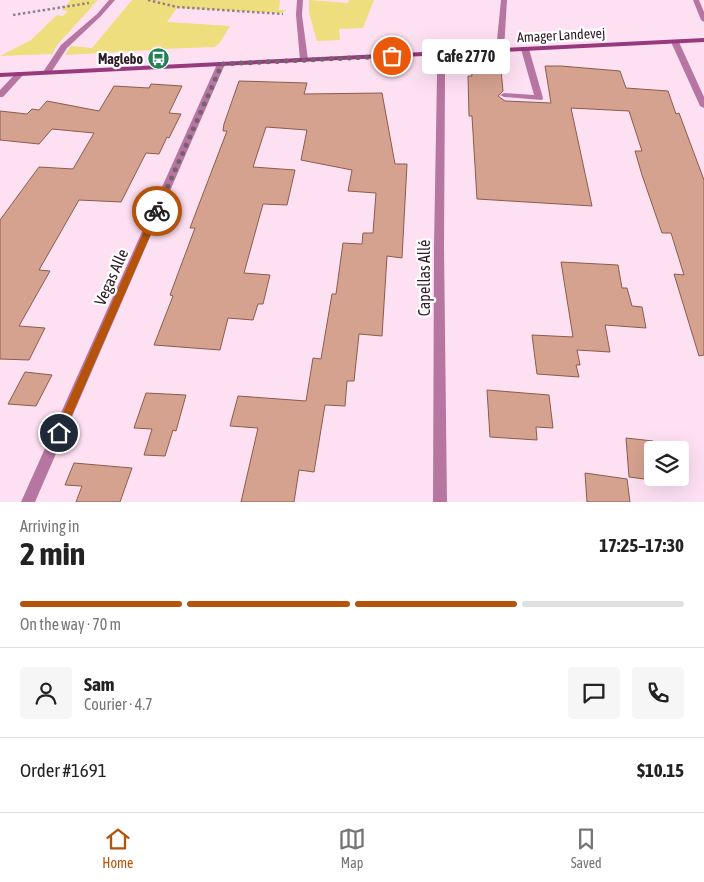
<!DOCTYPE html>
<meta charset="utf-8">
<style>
:root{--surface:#fff;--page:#f6f6f6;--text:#222;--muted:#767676;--line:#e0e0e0;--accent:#b45309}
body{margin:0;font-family:"Asap Condensed",sans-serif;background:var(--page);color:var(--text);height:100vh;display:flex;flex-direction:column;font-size:19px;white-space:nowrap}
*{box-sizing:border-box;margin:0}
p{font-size:16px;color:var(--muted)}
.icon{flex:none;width:28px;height:28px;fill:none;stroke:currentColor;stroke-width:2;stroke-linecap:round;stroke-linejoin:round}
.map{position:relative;height:502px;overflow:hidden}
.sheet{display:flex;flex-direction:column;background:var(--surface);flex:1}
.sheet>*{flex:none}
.tools{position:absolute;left:644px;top:441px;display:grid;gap:10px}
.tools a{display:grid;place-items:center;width:45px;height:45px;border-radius:5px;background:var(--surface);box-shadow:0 5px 20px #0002;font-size:25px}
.pin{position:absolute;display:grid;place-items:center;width:42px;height:42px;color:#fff;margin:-21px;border:2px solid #fff;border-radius:50%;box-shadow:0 1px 5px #0007}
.courier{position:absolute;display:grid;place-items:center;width:50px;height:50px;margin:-25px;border:4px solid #b45309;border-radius:50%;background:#fff;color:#222;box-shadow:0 1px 6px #0007}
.bubble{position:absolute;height:35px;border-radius:5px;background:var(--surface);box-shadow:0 5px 20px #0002;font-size:16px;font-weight:700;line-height:35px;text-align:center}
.headline em{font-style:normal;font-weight:700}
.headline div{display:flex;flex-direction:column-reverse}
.headline{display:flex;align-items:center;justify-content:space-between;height:85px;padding:0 20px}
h1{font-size:32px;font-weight:700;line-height:38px}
.bar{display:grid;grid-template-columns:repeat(4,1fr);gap:8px 5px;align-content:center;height:60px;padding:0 20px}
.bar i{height:6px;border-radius:4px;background:var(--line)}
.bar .current{background:var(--accent)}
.bar p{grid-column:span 4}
.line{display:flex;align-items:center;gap:12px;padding:0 20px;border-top:1px solid var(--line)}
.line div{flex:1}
.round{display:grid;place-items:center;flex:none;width:52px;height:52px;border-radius:5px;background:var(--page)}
.tab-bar{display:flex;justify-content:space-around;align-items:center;height:70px;border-top:1px solid var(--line);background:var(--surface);font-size:14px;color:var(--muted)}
.tab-bar a{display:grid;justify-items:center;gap:2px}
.tab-bar .current{color:var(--accent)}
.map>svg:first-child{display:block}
.green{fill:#eede7d}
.building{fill:#d6a290;stroke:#8b5c4c}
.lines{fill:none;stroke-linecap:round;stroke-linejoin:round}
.path{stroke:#957e8d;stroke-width:2.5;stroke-dasharray:2.5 2.5;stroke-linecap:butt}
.lane{fill:#b676a1;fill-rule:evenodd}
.street{fill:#b676a1;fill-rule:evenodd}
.secondary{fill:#973a7d;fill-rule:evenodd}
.route{fill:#b45309}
.done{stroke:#76616e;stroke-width:5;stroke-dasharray:0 9}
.labels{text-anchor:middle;stroke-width:4.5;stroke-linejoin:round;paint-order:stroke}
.far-street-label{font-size:14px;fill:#2d1c27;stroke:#fff}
.far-poi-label{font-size:14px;font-weight:bold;fill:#2d1c27;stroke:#fff;text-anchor:end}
.street-label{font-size:16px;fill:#2d1c27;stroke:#fff}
</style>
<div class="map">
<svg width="704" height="502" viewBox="0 0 704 502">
<rect width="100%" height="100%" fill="#fee0f3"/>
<path class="green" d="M 71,0 L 98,0 L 57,45 L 52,54 L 0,56 L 31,40 L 57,15 L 63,16 L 68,11 L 62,10 Z
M 132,0 L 280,0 L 279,10 L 286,10 L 282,13 L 177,8 L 167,22 L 230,26 L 219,44 L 214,47 L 162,49 L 161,46 L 153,47 L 151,50 L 65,55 L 71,46 L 92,48 Z
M 309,0 L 348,3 L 349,0 L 374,0 L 363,28 L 339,29 L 340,40 L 317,41 L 309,13 Z"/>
<path class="building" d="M 545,66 L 561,66 L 620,71 L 626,88 L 668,91 L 676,114 L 679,113 L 704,180 L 704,355 L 699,356 L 674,274 L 684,275 L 671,233 L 662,233 L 642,175 L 635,151 L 642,151 L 629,111 L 571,108 L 592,206 L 477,199 L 472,116 L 469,116 L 468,76 L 472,76 L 471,68 L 501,70 L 503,91 L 498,96 L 505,101 L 551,103 Z
M 239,81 L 307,83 L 304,94 L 382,93 L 395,164 L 407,164 L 402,258 L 387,256 L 382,336 L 359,334 L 354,381 L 347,381 L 345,406 L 325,405 L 314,472 L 299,470 L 294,502 L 241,502 L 258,428 L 230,426 L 238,396 L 306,401 L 313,358 L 321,359 L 332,294 L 336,294 L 343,243 L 362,244 L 363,233 L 373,233 L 376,193 L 348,191 L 352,170 L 301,160 L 307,130 L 266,127 L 253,167 L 295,170 L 287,205 L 263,204 L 244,273 L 270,275 L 263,304 L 258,304 L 253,320 L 228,318 L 220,350 L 154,345 L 173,296 L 170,295 L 195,228 L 190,228 L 227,131 L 223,131 L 224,124 Z
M 151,84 L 182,86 L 169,113 L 181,114 L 169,138 L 167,137 L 159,154 L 146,153 L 121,202 L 79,200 L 39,270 L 50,271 L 19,326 L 45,328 L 29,360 L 0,359 L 0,220 L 39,167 L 73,169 L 94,133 L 52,129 L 39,144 L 0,140 L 0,111 L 27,114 L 32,109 L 39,110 L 47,101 L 99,111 L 114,86 L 149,88 Z
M 561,262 L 618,265 L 622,288 L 627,288 L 632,306 L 642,307 L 646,328 L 605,325 L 610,352 L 577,350 L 580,365 L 576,365 L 579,377 L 537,374 L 532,335 L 573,337 Z
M 25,372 L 52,375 L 36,406 L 8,404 Z
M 487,390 L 549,395 L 553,428 L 536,427 L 537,440 L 490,437 Z
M 146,393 L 186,395 L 176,431 L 173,430 L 165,456 L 144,455 L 152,429 L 134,428 Z
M 626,438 L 653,441 L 652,480 L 629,477 Z
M 74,463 L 132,468 L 120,502 L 76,502 L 82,486 L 65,485 Z
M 585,473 L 627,479 L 630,502 L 587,502 Z"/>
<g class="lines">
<path class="path" d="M 148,0 L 177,7 L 283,14
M 13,15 L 89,3"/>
<path class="lane" d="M 109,0 L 115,0 L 101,16 L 67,48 L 50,74 L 44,74 L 43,72 L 61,45 L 97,14 Z
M 501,0 L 507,0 L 504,50 L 500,52 L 496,50 Z
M 522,47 L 529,49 L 543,98 L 542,100 L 504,97 L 500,95 L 504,93 L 534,95 L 521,49 Z"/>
<path class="street" d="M 297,0 L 303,0 L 302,15 L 308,60 L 304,62 L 300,60 L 296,15 Z
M 693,0 L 699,0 L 704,12 L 704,22 L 701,20 Z
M 675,40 L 679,42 L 704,97 L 704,108 L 700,106 L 671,42 Z
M 435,51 L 442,53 L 445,75 L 444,247 L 447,502 L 433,502 L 434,247 L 437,75 Z
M 218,62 L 225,64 L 35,502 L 21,502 Z
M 17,72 L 20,72 L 24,74 L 3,97 L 0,97 L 0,90 Z"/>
<path class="secondary" d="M 704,38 L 704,42 L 0,77 L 0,73 Z"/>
</g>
<path class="route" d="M 157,208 L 161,211 L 64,433 L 59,438 L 56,436 L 54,433 L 153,211 Z"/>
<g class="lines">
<path class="done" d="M 157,211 L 222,64 L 392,56"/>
</g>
<defs>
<symbol id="bus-disc" viewBox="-11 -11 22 22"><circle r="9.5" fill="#228056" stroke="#fff"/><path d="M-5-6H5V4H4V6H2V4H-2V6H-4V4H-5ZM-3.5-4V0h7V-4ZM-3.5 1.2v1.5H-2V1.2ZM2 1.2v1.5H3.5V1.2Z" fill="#fff"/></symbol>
</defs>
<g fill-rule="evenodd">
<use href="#bus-disc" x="146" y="46" width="25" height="25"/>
</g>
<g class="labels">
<g class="far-street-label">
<text transform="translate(561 35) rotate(-3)" y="5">Amager Landevej</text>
</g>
<g class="far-poi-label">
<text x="143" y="64">Maglebo</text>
</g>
<g class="street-label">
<text transform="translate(111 277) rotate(-66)" y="6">Vegas Alle</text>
<text transform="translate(424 278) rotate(-90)" y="6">Capellas Allé</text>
</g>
</g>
</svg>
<div class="tools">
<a><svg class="icon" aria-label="layers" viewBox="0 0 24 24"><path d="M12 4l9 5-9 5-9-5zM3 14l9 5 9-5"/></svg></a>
</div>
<div class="pin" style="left:392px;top:56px;background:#ea580c"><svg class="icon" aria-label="bag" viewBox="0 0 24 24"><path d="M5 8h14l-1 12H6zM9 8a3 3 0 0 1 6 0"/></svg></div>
<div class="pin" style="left:59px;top:433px;background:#1f2937"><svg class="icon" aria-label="home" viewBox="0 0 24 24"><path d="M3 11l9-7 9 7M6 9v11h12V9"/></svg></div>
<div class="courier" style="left:157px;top:211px"><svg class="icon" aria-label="bike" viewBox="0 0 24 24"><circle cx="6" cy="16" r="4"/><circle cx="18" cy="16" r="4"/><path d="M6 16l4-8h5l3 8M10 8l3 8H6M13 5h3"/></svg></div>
<div class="bubble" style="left:422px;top:39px;width:88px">Cafe 2770</div>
</div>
<section class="sheet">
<div class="headline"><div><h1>2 min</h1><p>Arriving in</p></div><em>17:25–17:30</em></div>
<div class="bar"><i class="current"></i><i class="current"></i><i class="current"></i><i></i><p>On the way · 70 m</p></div>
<div class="line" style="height:90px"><a class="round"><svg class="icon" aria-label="person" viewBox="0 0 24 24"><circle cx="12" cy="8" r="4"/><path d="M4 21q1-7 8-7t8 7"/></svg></a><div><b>Sam</b><p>Courier · 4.7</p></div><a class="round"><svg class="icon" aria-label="chat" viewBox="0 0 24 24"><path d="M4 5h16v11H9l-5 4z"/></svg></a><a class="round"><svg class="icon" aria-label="phone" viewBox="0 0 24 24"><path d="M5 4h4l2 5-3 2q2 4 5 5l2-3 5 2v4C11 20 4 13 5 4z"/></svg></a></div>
<div class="line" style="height:65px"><div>Order #1691</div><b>$10.15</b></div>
</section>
<nav class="tab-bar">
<a class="current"><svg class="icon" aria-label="home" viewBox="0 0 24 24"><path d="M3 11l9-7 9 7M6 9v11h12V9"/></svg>Home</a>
<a><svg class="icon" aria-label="map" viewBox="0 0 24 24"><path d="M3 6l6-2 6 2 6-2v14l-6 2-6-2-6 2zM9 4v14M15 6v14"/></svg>Map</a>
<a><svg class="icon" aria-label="saved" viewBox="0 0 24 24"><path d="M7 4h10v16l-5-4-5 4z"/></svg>Saved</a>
</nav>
